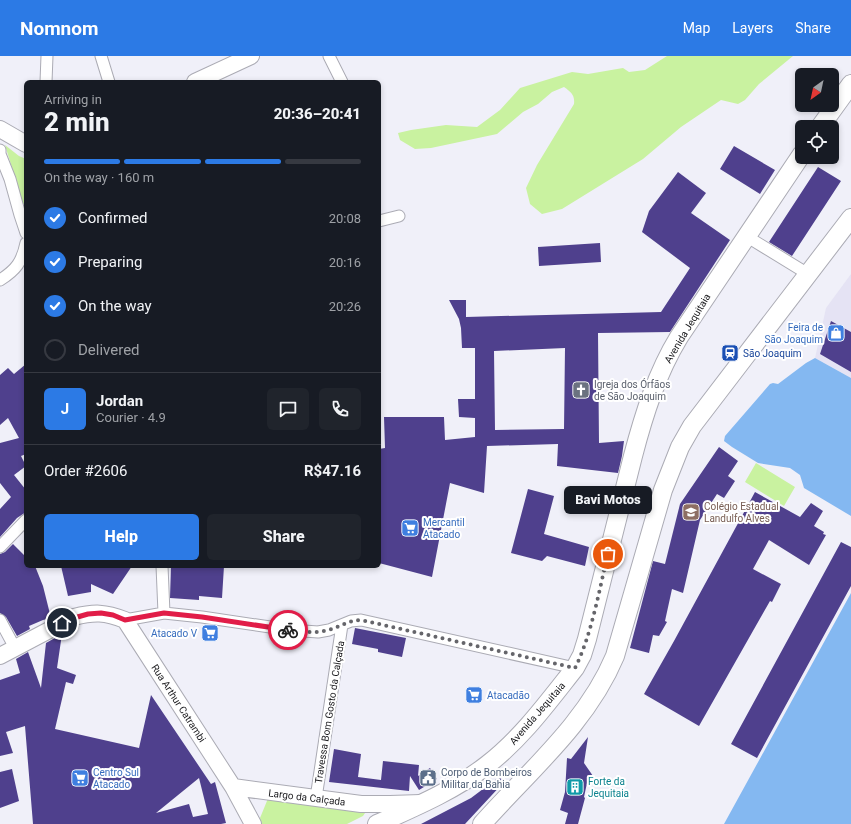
<!DOCTYPE html>
<meta charset="utf-8">
<style>
:root{--surface:#171b24;--page:#20242c;--text:#f1f3f6;--muted:#9ea1a6;--line:#363941;--accent:#2c7ae5}
body{margin:0;font-family:Roboto,sans-serif;background:var(--page);color:var(--text);height:100vh;display:flex;flex-direction:column;font-size:15px;white-space:nowrap}
*{box-sizing:border-box;margin:0}
p{font-size:13px;color:var(--muted)}
.icon{flex:none;width:22px;height:22px;fill:none;stroke:currentColor;stroke-width:2;stroke-linecap:round;stroke-linejoin:round}
.map{position:relative;flex:1;overflow:hidden}
.side{position:absolute;left:24px;top:24px;width:357px;height:488px;display:flex;flex-direction:column;background:var(--surface);border-radius:6px;box-shadow:0 2px 6px #0003}
.side>*{flex:none}
.needle{width:26px;rotate:213deg}
.controls{position:absolute;left:795px;top:12px;display:grid;gap:8px}
.controls a{display:grid;place-items:center;width:44px;height:44px;border-radius:6px;background:var(--surface);box-shadow:0 2px 6px #0003;font-size:20px}
.pin{position:absolute;display:grid;place-items:center;width:34px;height:34px;color:#fff;margin:-17px;border:2px solid #fff;border-radius:50%;box-shadow:0 1px 4px #0007}
.courier{position:absolute;display:grid;place-items:center;width:40px;height:40px;margin:-20px;border:3px solid #e11d48;border-radius:50%;background:#fff;color:#222;box-shadow:0 1px 5px #0007}
.bubble{position:absolute;height:28px;border-radius:6px;background:var(--surface);box-shadow:0 2px 6px #0003;font-size:13px;font-weight:800;line-height:28px;text-align:center}
.overview em{font-style:normal;font-weight:800}
.overview div{display:flex;flex-direction:column-reverse}
.overview{display:flex;align-items:center;justify-content:space-between;height:68px;padding:0 20px}
h1{font-size:26px;font-weight:800;line-height:30px}
.bar{display:grid;grid-template-columns:repeat(4,1fr);gap:6px 4px;align-content:center;height:48px;padding:0 20px}
.bar i{height:5px;border-radius:3px;background:var(--line)}
.bar .current{background:var(--accent)}
.bar p{grid-column:span 4}
.line{display:flex;align-items:center;gap:10px;padding:0 20px;border-top:1px solid var(--line)}
.line div{flex:1}
.round{display:grid;place-items:center;flex:none;width:42px;height:42px;border-radius:6px;background:var(--page)}
ol{padding:0 20px;list-style:none}
li{display:flex;align-items:center;gap:12px;height:44px}
li p{margin-inline-start:auto}
li .icon{padding:4px;border-radius:50%;background:var(--accent);color:#fff;stroke-width:4}
li:last-child{color:var(--muted)}
li i{width:22px;height:22px;border:2px solid var(--line);border-radius:50%}
.primary-button{display:flex;gap:8px;margin-top:auto;padding:8px 20px}
.primary-button a{flex:1;height:46px;border-radius:6px;background:var(--accent);color:#fff;font-size:16px;font-weight:800;line-height:46px;text-align:center}
.primary-button a+a{background:var(--page);color:var(--text)}
header{display:flex;align-items:center;gap:24px;box-sizing:border-box;height:56px;padding:0 20px;background:var(--accent);color:#fff}
header strong{font-size:19px}
nav{display:flex;gap:22px;margin-inline-start:auto;font-size:14px}
.map>svg:first-child{display:block}
.built{fill:#e5e3f4}
.green{fill:#c9f2a0}
.water{fill:#84b8f1}
.building{fill:#4f408d;fill-rule:evenodd}
.lines{fill:none;stroke-linecap:round;stroke-linejoin:round}
.street-casing{stroke:#ababb4;stroke-width:13}
.secondary-casing{stroke:#ababb4;stroke-width:18}
.primary-casing{stroke:#ababb4;stroke-width:20}
.street{stroke:#fff;stroke-width:11}
.secondary{stroke:#fff;stroke-width:16}
.primary{stroke:#fff;stroke-width:18}
.done{stroke:#65656a;stroke-width:4;stroke-dasharray:0 7.2}
.route{stroke:#e11d48;stroke-width:5}
.labels{text-anchor:middle;stroke-width:4;stroke-linejoin:round;paint-order:stroke}
.shop-label{font-size:10px;fill:#366cbe;stroke:#fff;text-anchor:start}
.street-label{font-size:10px;fill:#1a1a1d;stroke:#fff}
.transit-label{font-size:10px;fill:#164399;stroke:#fff;text-anchor:start}
.worship-label{font-size:10px;fill:#5b616d;stroke:#fff;text-anchor:start}
.education-label{font-size:10px;fill:#785e54;stroke:#fff;text-anchor:start}
.service-label{font-size:10px;fill:#4e5e75;stroke:#fff;text-anchor:start}
.culture-label{font-size:10px;fill:#0d838f;stroke:#fff;text-anchor:start}
</style>
<header>
<strong>Nomnom</strong>
<nav><a>Map</a><a>Layers</a><a>Share</a></nav>
</header>
<div class="map">
<svg width="851" height="768" viewBox="0 0 851 768">
<rect width="100%" height="100%" fill="#f0f0f9"/>
<path class="built" d="M 851,218 L 851,322 L 815,302 L 826,252 Z"/>
<path class="green" d="M 667,0 L 793,0 L 759,28 L 745,44 L 738,48 L 721,44 L 681,71 L 643,103 L 562,153 L 542,158 L 530,148 L 526,132 L 537,109 L 574,48 C 575,39 571,36 564,31 L 552,36 L 538,48 L 523,56 L 497,78 L 431,92 L 415,93 L 400,84 L 398,77 L 411,74 L 446,69 L 477,71 L 500,54 L 520,32 L 572,16 L 588,18 L 623,12 L 629,16 L 645,14 Z
M 5,89 L 19,100 L 26,103 L 26,147 L 23,148 Z
M 756,407 L 795,431 L 784,450 L 745,426 Z
M 269,740 L 369,751 L 363,760 L 347,768 L 262,768 L 260,762 Z"/>
<path class="water" d="M 815,302 L 851,322 L 851,460 L 804,432 L 800,419 L 790,412 L 758,407 L 732,391 L 724,385 L 725,380 L 770,328 L 773,327 L 778,328 L 806,307 Z
M 851,537 L 851,768 L 724,768 Z"/>
<path class="building" d="M 734,90 L 775,114 L 760,138 L 720,113 Z
M 818,111 L 841,125 L 792,200 L 769,186 Z
M 678,116 L 706,137 L 691,157 L 730,184 L 670,276 L 598,277 L 599,387 L 624,385 L 622,400 L 618,417 L 557,410 L 558,388 L 487,390 L 484,437 L 450,427 L 432,521 L 379,507 L 379,393 L 385,392 L 384,361 L 444,361 L 445,384 L 475,381 L 475,362 L 459,361 L 458,343 L 475,343 L 475,292 L 462,292 L 461,272 L 459,263 L 449,244 L 466,244 L 466,261 L 661,256 L 690,212 L 642,176 L 649,155 ZM 565,292 L 564,373 L 495,374 L 494,295 Z
M 600,187 L 601,206 L 539,210 L 538,191 Z
M 831,265 L 851,276 L 851,316 L 820,298 Z
M 26,308 L 26,398 L 21,400 L 26,410 L 14,419 L 26,434 L 26,456 L 17,462 L 0,481 L 0,453 L 11,441 L 0,427 L 0,387 L 19,382 L 8,362 L 0,369 L 0,319 L 8,312 L 14,318 Z
M 719,391 L 738,405 L 728,420 L 735,425 L 724,442 L 717,438 L 700,464 L 683,537 L 672,533 L 665,565 L 667,566 L 659,580 L 653,579 L 649,597 L 630,592 L 653,505 L 665,508 L 680,448 Z
M 528,433 L 554,440 L 544,478 L 589,491 L 585,510 L 547,500 L 542,505 L 511,497 Z
M 755,436 L 800,461 L 811,447 L 823,455 L 814,470 L 824,476 L 823,478 L 826,479 L 809,509 L 769,484 L 753,513 L 781,528 L 772,546 L 770,545 L 699,670 L 644,638 L 674,585 Z
M 841,486 L 851,491 L 851,530 L 757,702 L 731,688 Z
M 13,488 L 26,501 L 26,510 L 35,510 L 43,530 L 51,562 L 43,564 L 29,570 L 30,573 L 17,580 L 6,561 L 0,557 L 0,498 L 5,496 Z
M 61,510 L 132,510 L 113,538 L 91,528 L 91,536 L 68,540 Z
M 171,510 L 224,510 L 222,542 L 199,540 L 199,544 L 170,542 Z
M 355,572 L 406,582 L 402,601 L 378,596 L 378,593 L 352,588 Z
M 62,578 L 57,612 L 76,619 L 73,628 L 66,626 L 55,673 L 139,692 L 151,639 L 211,728 L 215,726 L 226,767 L 221,768 L 33,768 L 25,670 L 6,676 L 13,697 L 0,700 L 0,624 L 20,617 L 16,603 L 28,596 L 41,632 L 46,587 ZM 199,722 L 208,758 L 193,761 L 189,748 L 156,757 Z
M 588,681 L 584,707 L 593,720 L 587,727 L 584,741 L 585,742 L 578,768 L 565,768 L 568,757 L 560,754 L 565,736 L 567,702 L 571,703 Z
M 334,693 L 361,698 L 358,721 L 381,724 L 383,705 L 419,709 L 418,720 L 430,712 L 437,723 L 419,734 L 410,720 L 409,735 L 329,726 Z
M 12,713 L 19,745 L 0,752 L 0,716 Z
M 499,721 L 504,726 L 465,768 L 421,768 L 471,742 Z"/>
<g class="lines">
<defs>
<path id="street" d="M 101,0 L 109,26
M 329,0 L 342,26
M 46,26 L 47,0
M 0,94 L 0,98 L 10,123 L 20,159 L 26,177
M 379,165 L 399,160
M 746,180 L 808,218
M 0,224 C 16,214 22,206 26,187
M 0,491 L 26,464
M 162,510 L 164,557
M 0,564 L 15,592
M 125,564 L 164,557 L 202,561 L 290,574 L 318,576 L 329,574 L 351,565 L 361,564 L 575,612
M 316,742 L 342,569"/>
<path id="secondary" d="M 195,26 L 251,0
M 0,73 L 26,88
M 0,600 L 74,561 C 94,556 105,556 125,564 L 233,731 L 253,768
M 233,731 L 361,748 L 390,748 L 421,747"/>
<path id="primary" d="M 820,71 L 851,28
M 377,768 C 415,751 455,734 487,709 C 522,682 548,646 575,612 L 582,599 L 587,583 L 633,400 C 644,358 657,317 679,281 L 802,98
M 482,768 C 529,715 587,667 615,600 L 663,434 L 680,391 L 692,370 L 851,162"/>
</defs>
<use href="#street" class="street-casing"/>
<use href="#secondary" class="secondary-casing"/>
<use href="#primary" class="primary-casing"/>
<use href="#street" class="street"/>
<use href="#secondary" class="secondary"/>
<use href="#primary" class="primary"/>
</g>
<g class="lines">
<path class="done" d="M 288,574 C 301,575 315,578 328,574 C 340,571 349,564 361,564 L 575,612 C 592,578 599,534 608,498"/>
<path class="route" d="M 62,567 L 74,562 L 88,558 L 101,557 L 113,559 L 125,564 L 164,557 L 202,561 L 288,574"/>
</g>
<defs>
<symbol id="shop-square" viewBox="-11 -11 22 22"><rect x="-9" y="-9" width="18" height="18" rx="4" fill="#3f7fe0" stroke="#fff"/><path d="M-5-2.5h2.3a2.7 3.5 0 0 1 5.4 0H5L5.5 6h-11ZM-1.5-2.5h3a1.5 2.3 0 0 0-3 0Z" fill="#fff"/></symbol>
<symbol id="station-square" viewBox="-11 -11 22 22"><rect x="-9" y="-9" width="18" height="18" rx="4" fill="#1a4fb4" stroke="#fff"/><path d="M-3-6H3Q5-6 5-4V2Q5 4 3 4L4.5 6H3L1.5 4h-3L-3 6H-4.5L-3 4Q-5 4-5 2V-4Q-5-6-3-6ZM-3.5-4v3h7v-3ZM-3.5 1v1.5H-2V1ZM2 1v1.5H3.5V1Z" fill="#fff"/></symbol>
<symbol id="church-square" viewBox="-11 -11 22 22"><rect x="-9" y="-9" width="18" height="18" rx="4" fill="#6b7280" stroke="#fff"/><path d="M-1.2-6h2.4v3.5h3.3v2.4h-3.3V6h-2.4V-.1h-3.3v-2.4h3.3Z" fill="#fff"/></symbol>
<symbol id="school-square" viewBox="-11 -11 22 22"><rect x="-9" y="-9" width="18" height="18" rx="4" fill="#8d6e63" stroke="#fff"/><path d="M0-5L7-2L0 1L-7-2ZM-4 1L0 2.5L4 1V4Q0 6-4 4Z" fill="#fff"/></symbol>
<symbol id="supermarket-square" viewBox="-11 -11 22 22"><rect x="-9" y="-9" width="18" height="18" rx="4" fill="#3f7fe0" stroke="#fff"/><path d="M-6-5.5h2.5l.6 2H6L4.5 2H-2.5L-4.4-4H-6ZM-1.5 3.2a1.3 1.3 0 1 0 .1 0ZM3 3.2a1.3 1.3 0 1 0 .1 0Z" fill="#fff"/></symbol>
<symbol id="civic-square" viewBox="-11 -11 22 22"><rect x="-9" y="-9" width="18" height="18" rx="4" fill="#5c6f8a" stroke="#fff"/><path d="M-.6-6.5H3V-4.5H.6V-3L4-1V1h2V6H-6V1h2V-1L-.6-3ZM-1.2 2.5V6h2.4V2.5Z" fill="#fff"/></symbol>
<symbol id="building-square" viewBox="-11 -11 22 22"><rect x="-9" y="-9" width="18" height="18" rx="4" fill="#0f9aa8" stroke="#fff"/><path d="M-4-6H4V6H1V3H-1V6H-4ZM-2.5-4.3h1.7v1.8h-1.7ZM.8-4.3h1.7v1.8H.8ZM-2.5-1h1.7V.8h-1.7ZM.8-1h1.7V.8H.8Z" fill="#fff"/></symbol>
</defs>
<g fill-rule="evenodd">
<use href="#shop-square" x="826" y="267" width="20" height="20"/>
<use href="#station-square" x="720" y="287" width="20" height="20"/>
<use href="#church-square" x="571" y="324" width="20" height="20"/>
<use href="#school-square" x="681" y="446" width="20" height="20"/>
<use href="#supermarket-square" x="400" y="462" width="20" height="20"/>
<use href="#supermarket-square" x="200" y="567" width="20" height="20"/>
<use href="#supermarket-square" x="464" y="629" width="20" height="20"/>
<use href="#supermarket-square" x="70" y="712" width="20" height="20"/>
<use href="#civic-square" x="418" y="712" width="20" height="20"/>
<use href="#building-square" x="565" y="721" width="20" height="20"/>
</g>
<g class="labels">
<g class="shop-label">
<text x="823" y="275" text-anchor="end">Feira de<tspan x="823" dy="12">São Joaquim</tspan></text>
<text x="423" y="470">Mercantil<tspan x="423" dy="12">Atacado</tspan></text>
<text x="197" y="581" text-anchor="end">Atacado V</text>
<text x="487" y="643">Atacadão</text>
<text x="93" y="720">Centro Sul<tspan x="93" dy="12">Atacado</tspan></text>
</g>
<g class="street-label">
<text transform="translate(687 272) rotate(-59)" y="4">Avenida Jequitaia</text>
<text transform="translate(179 647) rotate(57)" y="4">Rua Arthur Catrambi</text>
<text transform="translate(329 656) rotate(-81)" y="4">Travessa Bom Gosto da Calçada</text>
<text transform="translate(537 657) rotate(-49)" y="4">Avenida Jequitaia</text>
<text transform="translate(307 741) rotate(7)" y="4">Largo da Calçada</text>
</g>
<g class="transit-label">
<text x="743" y="301">São Joaquim</text>
</g>
<g class="worship-label">
<text x="594" y="332">Igreja dos Órfãos<tspan x="594" dy="12">de São Joaquim</tspan></text>
</g>
<g class="education-label">
<text x="704" y="454">Colégio Estadual<tspan x="704" dy="12">Landulfo Alves</tspan></text>
</g>
<g class="service-label">
<text x="441" y="720">Corpo de Bombeiros<tspan x="441" dy="12">Militar da Bahia</tspan></text>
</g>
<g class="culture-label">
<text x="588" y="729">Forte da<tspan x="588" dy="12">Jequitaia</tspan></text>
</g>
</g>
</svg>
<div class="controls">
<a><svg class="needle" viewBox="-14 -14 28 28"><path d="M0-13l5 13h-10z" fill="#e53935"/><path d="M0 13l5-13h-10z" fill="#9ea1a6"/></svg></a>
<a><svg class="icon" aria-label="locate" viewBox="0 0 24 24"><circle cx="12" cy="12" r="6"/><path d="M12 2v4M12 18v4M2 12h4M18 12h4"/></svg></a>
</div>
<div class="pin" style="left:608px;top:498px;background:#ea580c"><svg class="icon" aria-label="bag" viewBox="0 0 24 24"><path d="M5 8h14l-1 12H6zM9 8a3 3 0 0 1 6 0"/></svg></div>
<div class="pin" style="left:62px;top:567px;background:#1f2937"><svg class="icon" aria-label="home" viewBox="0 0 24 24"><path d="M3 11l9-7 9 7M6 9v11h12V9"/></svg></div>
<div class="courier" style="left:288px;top:574px"><svg class="icon" aria-label="bike" viewBox="0 0 24 24"><circle cx="6" cy="16" r="4"/><circle cx="18" cy="16" r="4"/><path d="M6 16l4-8h5l3 8M10 8l3 8H6M13 5h3"/></svg></div>
<div class="bubble" style="left:564px;top:430px;width:88px">Bavi Motos</div>
<section class="side">
<div class="overview"><div><h1>2 min</h1><p>Arriving in</p></div><em>20:36–20:41</em></div>
<div class="bar"><i class="current"></i><i class="current"></i><i class="current"></i><i></i><p>On the way · 160 m</p></div>
<ol>
<li><svg class="icon" aria-label="check" viewBox="0 0 24 24"><path d="M5 12l5 5 9-10"/></svg>Confirmed<p>20:08</p></li>
<li><svg class="icon" aria-label="check" viewBox="0 0 24 24"><path d="M5 12l5 5 9-10"/></svg>Preparing<p>20:16</p></li>
<li><svg class="icon" aria-label="check" viewBox="0 0 24 24"><path d="M5 12l5 5 9-10"/></svg>On the way<p>20:26</p></li>
<li><i></i>Delivered</li>
</ol>
<div class="line" style="height:72px"><b class="round" style="background:var(--accent);color:#fff">J</b><div><b>Jordan</b><p>Courier · 4.9</p></div><a class="round"><svg class="icon" aria-label="chat" viewBox="0 0 24 24"><path d="M4 5h16v11H9l-5 4z"/></svg></a><a class="round"><svg class="icon" aria-label="phone" viewBox="0 0 24 24"><path d="M5 4h4l2 5-3 2q2 4 5 5l2-3 5 2v4C11 20 4 13 5 4z"/></svg></a></div>
<div class="line" style="height:52px"><div>Order #2606</div><b>R$47.16</b></div>
<div class="primary-button"><a>Help</a><a>Share</a></div>
</section>
</div>
